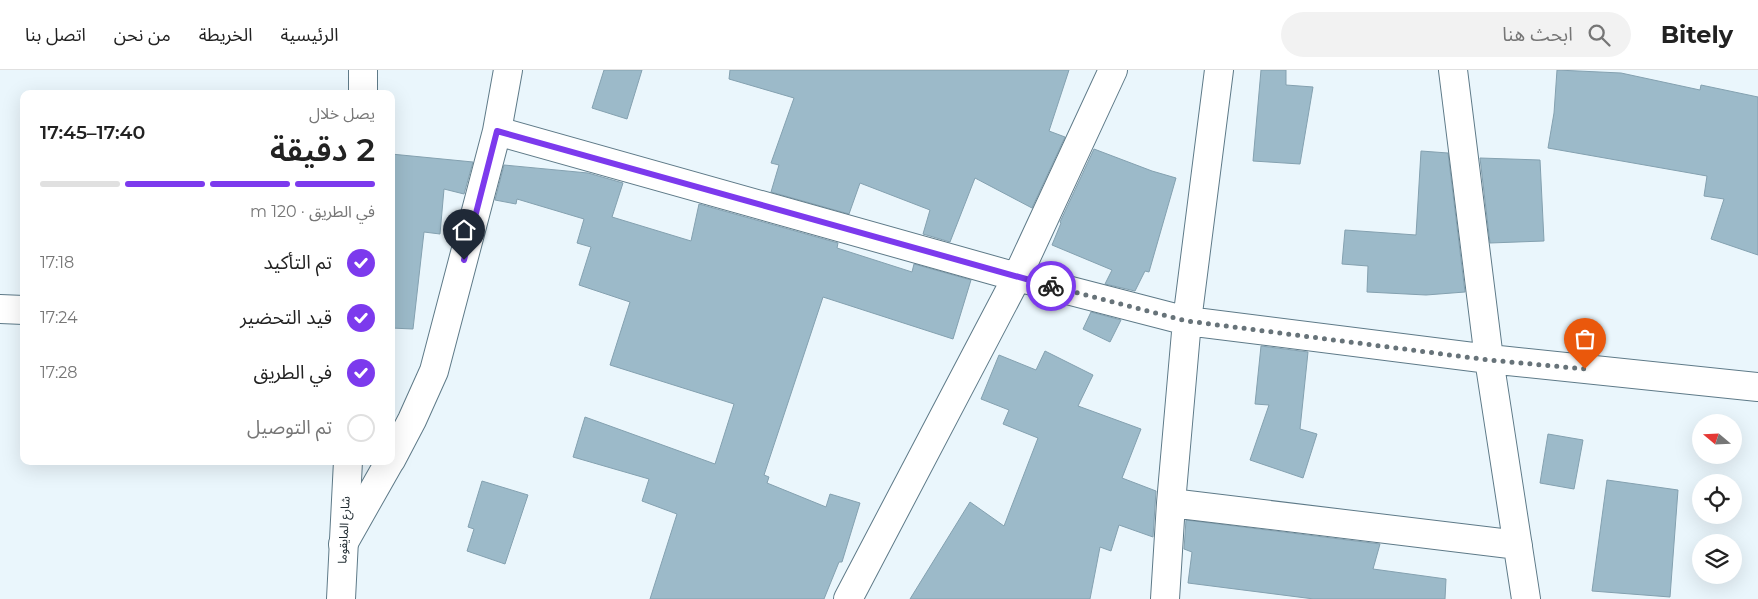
<!DOCTYPE html>
<html lang="ar">
<meta charset="utf-8">
<style>
:root{--surface:#fff;--page:#f2f2f2;--text:#222;--muted:#767676;--line:#e0e0e0;--accent:#7c3aed}
body{margin:0;font-family:Montserrat,"Noto Sans Arabic",sans-serif;background:var(--page);color:var(--text);direction:rtl;height:100vh;display:flex;flex-direction:column;font-size:19px;white-space:nowrap}
*{box-sizing:border-box;margin:0}
p{font-size:16px;color:var(--muted)}
.icon{flex:none;width:28px;height:28px;fill:none;stroke:currentColor;stroke-width:2;stroke-linecap:round;stroke-linejoin:round}
.map{position:relative;flex:1;overflow:hidden;direction:ltr}
.side{position:absolute;left:20px;top:20px;width:375px;height:375px;display:flex;flex-direction:column;background:var(--surface);border-radius:10px;box-shadow:0 5px 20px #0002;direction:rtl}
.side>*{flex:none}
.needle{width:32px;rotate:289deg}
.buttons{position:absolute;left:1692px;top:344px;display:grid;gap:10px}
.buttons a{display:grid;place-items:center;width:50px;height:50px;border-radius:50%;background:var(--surface);box-shadow:0 5px 20px #0002;font-size:25px}
.pin{position:absolute;display:grid;place-items:center;width:42px;height:42px;color:#fff;margin:-51px -21px;border-radius:50% 50% 50% 0;rotate:-45deg;box-shadow:0 0 5px #0007}
.pin .icon{rotate:45deg}
.courier{position:absolute;display:grid;place-items:center;width:50px;height:50px;margin:-25px;border:4px solid #7c3aed;border-radius:50%;background:#fff;color:#222;box-shadow:0 1px 6px #0007}
.head em{font-style:normal;font-weight:600}
.head div{display:flex;flex-direction:column-reverse}
.head{display:flex;align-items:center;justify-content:space-between;height:85px;padding:0 20px}
h1{font-size:32px;font-weight:600;line-height:38px}
.bar{display:grid;grid-template-columns:repeat(4,1fr);gap:8px 5px;align-content:center;height:60px;padding:0 20px}
.bar i{height:6px;border-radius:4px;background:var(--line)}
.bar .selected{background:var(--accent)}
.bar p{grid-column:span 4}
ol{padding:0 20px;list-style:none}
li{display:flex;align-items:center;gap:15px;height:55px}
li p{margin-inline-start:auto}
li .icon{padding:5px;border-radius:50%;background:var(--accent);color:#fff;stroke-width:4}
li:last-child{color:var(--muted)}
li i{width:28px;height:28px;border:2px solid var(--line);border-radius:50%}
header{display:flex;align-items:center;gap:30px;box-sizing:border-box;height:70px;padding:0 25px;background:var(--surface);border-bottom:1px solid var(--line)}
header strong{font-size:24px}
nav{display:flex;gap:28px;margin-inline-start:auto;font-size:18px}
.search{width:350px;height:45px;background:var(--page);display:flex;align-items:center;gap:12px;box-sizing:border-box;padding:0 18px;border-radius:28px;color:var(--muted);font-size:19px}
.map>svg:first-child{display:block}
.building{fill:#9cbac9;stroke:#84a1b0}
.lines{fill:none;stroke-linecap:round;stroke-linejoin:round}
.street-casing{stroke:#5e7a88;stroke-width:30}
.secondary-casing{stroke:#5e7a88;stroke-width:30}
.street{stroke:#fff;stroke-width:28}
.secondary{stroke:#fff;stroke-width:28}
.done{stroke:#677379;stroke-width:5;stroke-dasharray:0 9}
.route{stroke:#7c3aed;stroke-width:6}
.labels{text-anchor:middle;stroke-width:4.5;stroke-linejoin:round;paint-order:stroke}
.street-label{font-size:12px;fill:#212c32;stroke:#fff}
</style>
<header>
<strong>Bitely</strong>
<div class="search"><svg class="icon" aria-label="search" viewBox="0 0 24 24"><circle cx="10" cy="10" r="6"/><path d="M15 15l6 6"/></svg>ابحث هنا</div>
<nav><a>الرئيسية</a><a>الخريطة</a><a>من نحن</a><a>اتصل بنا</a></nav>
</header>
<div class="map">
<svg width="1758" height="529" viewBox="0 0 1758 529">
<rect width="100%" height="100%" fill="#eaf6fc"/>
<path class="building" d="M 604,0 L 642,0 L 627,49 L 592,38 Z
M 730,0 L 1069,0 L 1049,61 L 1065,67 L 1032,138 L 975,108 L 950,172 L 923,164 L 930,140 L 860,113 L 849,144 L 771,122 L 779,95 L 771,93 L 794,28 L 729,9 Z
M 1261,0 L 1286,0 L 1286,15 L 1313,17 L 1300,94 L 1253,91 Z
M 1557,0 L 1621,3 L 1700,20 L 1701,15 L 1758,27 L 1758,185 L 1711,169 L 1724,129 L 1704,126 L 1707,106 L 1548,78 L 1554,43 Z
M 1094,79 L 1152,101 L 1176,108 L 1149,202 L 1145,201 L 1135,221 L 1105,214 L 1112,200 L 1052,175 L 1061,153 L 1060,152 Z
M 1421,81 L 1448,83 L 1465,222 L 1426,225 L 1367,222 L 1368,196 L 1342,194 L 1345,160 L 1416,165 Z
M 391,84 L 473,92 L 464,124 L 444,119 L 440,164 L 424,162 L 413,259 L 391,258 Z
M 1480,88 L 1540,90 L 1544,171 L 1490,173 Z
M 504,95 L 588,103 L 623,113 L 612,147 L 691,171 L 699,134 L 838,173 L 837,178 L 912,202 L 914,194 L 971,210 L 953,269 L 823,227 L 764,405 L 769,407 L 767,413 L 826,437 L 830,424 L 860,433 L 842,492 L 839,492 L 824,529 L 650,529 L 677,444 L 642,431 L 649,409 L 573,387 L 585,347 L 715,394 L 734,334 L 610,295 L 630,232 L 579,215 L 591,177 L 577,173 L 584,149 L 517,129 L 516,134 L 495,130 Z
M 1091,242 L 1121,250 L 1110,272 L 1083,259 Z
M 1261,276 L 1308,282 L 1300,359 L 1317,364 L 1303,408 L 1250,390 L 1269,335 L 1255,334 Z
M 1045,281 L 1093,305 L 1078,336 L 1141,359 L 1122,408 L 1156,421 L 1153,467 L 1119,455 L 1111,481 L 1100,477 L 1090,529 L 910,529 L 970,432 L 1004,456 L 1038,368 L 1003,354 L 1009,340 L 981,329 L 999,285 L 1036,300 Z
M 1548,364 L 1583,370 L 1574,419 L 1540,413 Z
M 1607,410 L 1678,420 L 1670,527 L 1592,521 Z
M 482,411 L 528,425 L 505,494 L 467,481 L 474,459 L 468,457 Z
M 1186,450 L 1380,474 L 1373,499 L 1446,509 L 1445,529 L 1314,529 L 1188,513 L 1192,482 L 1184,479 Z"/>
<g class="lines">
<defs>
<path id="street" d="M 1453,0 L 1489,289 L 1526,529
M 497,61 L 1017,207 L 1187,251 L 1489,289 L 1758,317
M 0,239 L 24,240
M 391,390 L 412,350 L 434,301 L 497,61 L 508,0
M 1171,433 L 1518,475
M 343,474 L 390,391
M 848,529 L 1017,207 L 1113,0
M 1165,529 L 1171,433 L 1187,251 L 1219,0"/>
<path id="secondary" d="M 363,24 L 363,0
M 341,529 L 348,391"/>
</defs>
<use href="#street" class="street-casing"/>
<use href="#secondary" class="secondary-casing"/>
<use href="#street" class="street"/>
<use href="#secondary" class="secondary"/>
</g>
<g class="lines">
<path class="done" d="M 1051,216 L 1187,251 L 1489,290 L 1585,299"/>
<path class="route" d="M 464,190 L 497,61 L 1051,216"/>
</g>
<g class="labels">
<g class="street-label">
<text transform="translate(344 460) rotate(-87)" y="4">شارع المايقوما</text>
</g>
</g>
</svg>
<div class="buttons">
<a><svg class="needle" viewBox="-14 -14 28 28"><path d="M0-13l5 13h-10z" fill="#e53935"/><path d="M0 13l5-13h-10z" fill="#767676"/></svg></a>
<a><svg class="icon" aria-label="locate" viewBox="0 0 24 24"><circle cx="12" cy="12" r="6"/><path d="M12 2v4M12 18v4M2 12h4M18 12h4"/></svg></a>
<a><svg class="icon" aria-label="layers" viewBox="0 0 24 24"><path d="M12 4l9 5-9 5-9-5zM3 14l9 5 9-5"/></svg></a>
</div>
<div class="pin" style="left:1585px;top:299px;background:#ea580c"><svg class="icon" aria-label="bag" viewBox="0 0 24 24"><path d="M5 8h14l-1 12H6zM9 8a3 3 0 0 1 6 0"/></svg></div>
<div class="pin" style="left:464px;top:190px;background:#1f2937"><svg class="icon" aria-label="home" viewBox="0 0 24 24"><path d="M3 11l9-7 9 7M6 9v11h12V9"/></svg></div>
<div class="courier" style="left:1051px;top:216px"><svg class="icon" aria-label="bike" viewBox="0 0 24 24"><circle cx="6" cy="16" r="4"/><circle cx="18" cy="16" r="4"/><path d="M6 16l4-8h5l3 8M10 8l3 8H6M13 5h3"/></svg></div>
<section class="side">
<div class="head"><div><h1>2 دقيقة</h1><p>يصل خلال</p></div><em>17:40–17:45</em></div>
<div class="bar"><i class="selected"></i><i class="selected"></i><i class="selected"></i><i></i><p>في الطريق · 120 m</p></div>
<ol>
<li><svg class="icon" aria-label="check" viewBox="0 0 24 24"><path d="M5 12l5 5 9-10"/></svg>تم التأكيد<p>17:18</p></li>
<li><svg class="icon" aria-label="check" viewBox="0 0 24 24"><path d="M5 12l5 5 9-10"/></svg>قيد التحضير<p>17:24</p></li>
<li><svg class="icon" aria-label="check" viewBox="0 0 24 24"><path d="M5 12l5 5 9-10"/></svg>في الطريق<p>17:28</p></li>
<li><i></i>تم التوصيل</li>
</ol>
</section>
</div>
